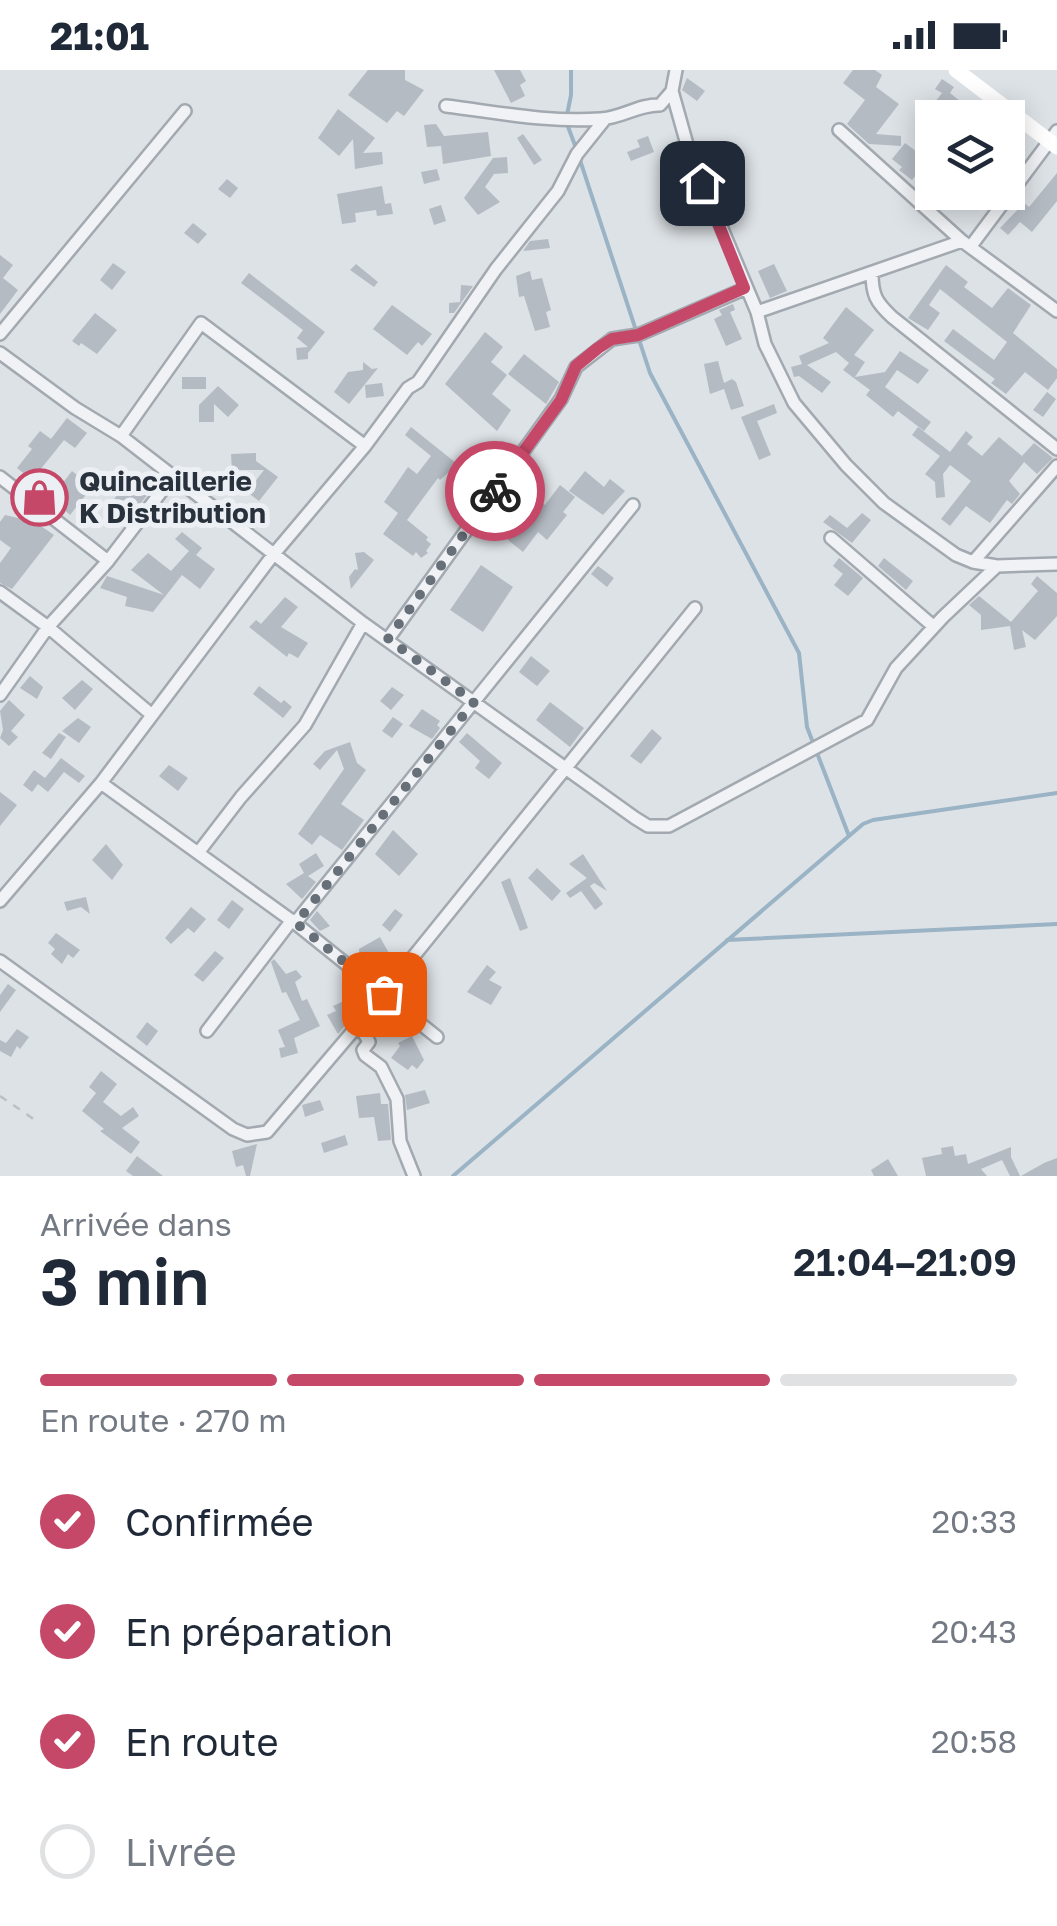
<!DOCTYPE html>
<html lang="fr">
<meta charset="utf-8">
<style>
:root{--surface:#fff;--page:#f2f2f3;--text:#1f2937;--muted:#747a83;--line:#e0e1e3;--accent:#c64868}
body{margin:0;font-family:"Golos Text",sans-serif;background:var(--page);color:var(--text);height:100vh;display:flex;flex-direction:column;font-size:38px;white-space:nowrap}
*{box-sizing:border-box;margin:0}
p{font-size:32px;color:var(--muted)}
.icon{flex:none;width:55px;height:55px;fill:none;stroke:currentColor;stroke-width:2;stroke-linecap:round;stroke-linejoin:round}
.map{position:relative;height:1106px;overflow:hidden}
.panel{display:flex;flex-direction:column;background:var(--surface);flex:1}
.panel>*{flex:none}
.tools{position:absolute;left:915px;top:30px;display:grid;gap:20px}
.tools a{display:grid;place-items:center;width:110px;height:110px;border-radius:0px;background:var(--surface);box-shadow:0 5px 25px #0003;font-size:50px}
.pin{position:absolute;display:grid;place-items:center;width:85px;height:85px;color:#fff;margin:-42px;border-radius:20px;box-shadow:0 5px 15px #0006}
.courier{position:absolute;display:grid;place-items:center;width:100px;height:100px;margin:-50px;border:8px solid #c64868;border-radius:50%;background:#fff;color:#222;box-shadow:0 2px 12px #0007}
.overview em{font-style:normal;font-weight:600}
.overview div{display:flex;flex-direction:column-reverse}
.overview{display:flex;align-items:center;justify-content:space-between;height:170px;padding:0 40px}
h1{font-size:65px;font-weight:600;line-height:75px}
.bar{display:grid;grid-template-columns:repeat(4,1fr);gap:15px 10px;align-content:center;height:120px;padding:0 40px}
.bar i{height:12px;border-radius:8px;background:var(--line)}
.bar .selected{background:var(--accent)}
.bar p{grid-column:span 4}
ol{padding:0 40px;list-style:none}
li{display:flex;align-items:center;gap:30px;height:110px}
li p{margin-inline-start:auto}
li .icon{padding:10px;border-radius:50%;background:var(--accent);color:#fff;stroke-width:4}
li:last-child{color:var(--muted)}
li i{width:55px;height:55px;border:5px solid var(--line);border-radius:50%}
.status{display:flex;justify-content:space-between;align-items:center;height:70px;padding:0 50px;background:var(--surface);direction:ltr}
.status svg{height:28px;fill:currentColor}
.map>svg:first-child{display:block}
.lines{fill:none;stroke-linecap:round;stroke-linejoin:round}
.stream{stroke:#9ab3c5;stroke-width:4}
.building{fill:#b5bbc3}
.street-casing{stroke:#a3a9b0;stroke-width:16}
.path{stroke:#bcc0c5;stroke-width:2.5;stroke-dasharray:8 8;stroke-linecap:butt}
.street{stroke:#f0f2f5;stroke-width:11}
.secondary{stroke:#fff;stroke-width:15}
.done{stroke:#676f78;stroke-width:10;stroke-dasharray:0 18}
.route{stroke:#c64868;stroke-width:12}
.labels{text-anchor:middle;stroke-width:10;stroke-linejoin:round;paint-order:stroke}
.poi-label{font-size:28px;font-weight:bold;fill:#28313c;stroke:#ecf0f4;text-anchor:start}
</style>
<div class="status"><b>21:01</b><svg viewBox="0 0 49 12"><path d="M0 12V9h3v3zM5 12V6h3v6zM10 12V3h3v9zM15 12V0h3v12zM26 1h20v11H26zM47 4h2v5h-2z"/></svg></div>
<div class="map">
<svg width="1057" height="1106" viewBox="0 0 1057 1106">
<rect width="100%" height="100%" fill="#dde2e6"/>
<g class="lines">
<path class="stream" d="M 567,45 L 571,25 L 571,0
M 567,54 L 576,78
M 579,87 L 650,303 L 799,583 L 807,657 L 849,766
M 727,870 L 1057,854
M 453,1106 L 863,754 L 873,750 L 1057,723"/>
</g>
<path class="building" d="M 368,0 L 405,0 L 405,10 L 424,20 L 404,46 L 397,41 L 387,53 L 348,25 Z
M 494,0 L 520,0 L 526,11 L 520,15 L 525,26 L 511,33 Z
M 853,0 L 875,0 L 882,5 L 876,17 L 899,34 L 876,64 L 901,66 L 901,76 L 869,74 L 847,54 L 865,30 L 843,13 Z
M 687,8 L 705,21 L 697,31 L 682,20 Z
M 942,9 L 954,17 L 950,23 L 981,48 L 955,48 L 942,38 L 929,54 L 922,49 L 942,23 L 935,19 Z
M 338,39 L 375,68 L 363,83 L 382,82 L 383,94 L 355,99 L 353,69 L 339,86 L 318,68 Z
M 436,54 L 444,66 L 488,62 L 491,86 L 443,94 L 441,76 L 427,77 L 424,55 Z
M 523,64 L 542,90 L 534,95 L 517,68 Z
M 648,66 L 654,82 L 631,91 L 627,82 L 640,77 L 637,70 Z
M 905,73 L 928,90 L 912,110 L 899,100 L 902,97 L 892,89 Z
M 507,87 L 508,103 L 494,104 L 485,117 L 500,132 L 478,145 L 464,128 L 493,88 Z
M 437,99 L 440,110 L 424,114 L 421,102 Z
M 1057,103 L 1057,131 L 1032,162 L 1020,152 L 1008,165 L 1000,158 L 1024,133 L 1029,137 Z
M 227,109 L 238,118 L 230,128 L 218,119 Z
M 382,116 L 385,134 L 391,133 L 393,144 L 377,146 L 376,140 L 355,143 L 356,152 L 342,154 L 337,124 Z
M 441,135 L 446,151 L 434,155 L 429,139 Z
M 193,153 L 207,164 L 198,174 L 184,163 Z
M 548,169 L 550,178 L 523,181 L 530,171 Z
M 0,185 L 13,195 L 3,208 L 18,220 L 0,244 Z
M 113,193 L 126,202 L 112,220 L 100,210 Z
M 356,194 L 378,212 L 374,217 L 350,200 Z
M 774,194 L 787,221 L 770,228 L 758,201 Z
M 946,195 L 968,212 L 964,217 L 992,238 L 1008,218 L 1031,235 L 1013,263 L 1057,299 L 1057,308 L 1048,320 L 1025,302 L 1006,324 L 991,313 L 995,309 L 944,271 L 953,259 L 994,290 L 1007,272 L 940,219 L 929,235 L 940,243 L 928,260 L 908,248 Z
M 530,201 L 532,210 L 542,208 L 551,240 L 546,242 L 550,257 L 535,261 L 524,226 L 519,227 L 516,206 Z
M 249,203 L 325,262 L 308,283 L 308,289 L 297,290 L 296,278 L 308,277 L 297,268 L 303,260 L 241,213 Z
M 461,215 L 473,216 L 454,243 L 449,243 L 449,233 L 460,232 Z
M 733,234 L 735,240 L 730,242 L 742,269 L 726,276 L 714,249 L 722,245 L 719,240 Z
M 392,235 L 432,264 L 422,276 L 418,272 L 407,285 L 373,259 Z
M 846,237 L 874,260 L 854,285 L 865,292 L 855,307 L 885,302 L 900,281 L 929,300 L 918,314 L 897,300 L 885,317 L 931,352 L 924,361 L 898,341 L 893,347 L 866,325 L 870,320 L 843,300 L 849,293 L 836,282 L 807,295 L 831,312 L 822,323 L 799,306 L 794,307 L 791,297 L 802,294 L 799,286 L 829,273 L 823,268 Z
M 95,243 L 117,260 L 97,284 L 81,273 L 79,276 L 72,271 Z
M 485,262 L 503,277 L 491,292 L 507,305 L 492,324 L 511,340 L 497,361 L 445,314 Z
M 524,284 L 559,312 L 546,334 L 508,304 Z
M 718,291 L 724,313 L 732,309 L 736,312 L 744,336 L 731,340 L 724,319 L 710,324 L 704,294 Z
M 363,292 L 372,299 L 378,298 L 349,334 L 334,322 L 348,302 L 363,300 Z
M 182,307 L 206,307 L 206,319 L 182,319 Z
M 382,313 L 384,326 L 366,328 L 365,315 Z
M 218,316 L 239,335 L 228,347 L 214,334 L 214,352 L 199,352 L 199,335 Z
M 1047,322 L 1056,329 L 1043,347 L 1033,340 Z
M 774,334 L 777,343 L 757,351 L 771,385 L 759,390 L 741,347 Z
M 67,348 L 87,363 L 75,378 L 64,370 L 32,410 L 17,398 L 32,379 L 28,376 L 40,361 L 51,369 Z
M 411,357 L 466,401 L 460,409 L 450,401 L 440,410 L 438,408 L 407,450 L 428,467 L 426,470 L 431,474 L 426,481 L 428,483 L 421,488 L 416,482 L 413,486 L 383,464 L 398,443 L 384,432 L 408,397 L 417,404 L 431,386 L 405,365 Z
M 918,357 L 950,382 L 966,361 L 973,367 L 967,374 L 982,386 L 999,367 L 1022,386 L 1034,373 L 1053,388 L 1037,404 L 1024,392 L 1009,411 L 1020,424 L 1012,434 L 1007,430 L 990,453 L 966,436 L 950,456 L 941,449 L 971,411 L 950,395 L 943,404 L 945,427 L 936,428 L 935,412 L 925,404 L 940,386 L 912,365 Z
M 256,383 L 256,391 L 278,407 L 259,431 L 247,422 L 264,400 L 232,400 L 231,384 Z
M 72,401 L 92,417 L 70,445 L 51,428 Z
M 585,401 L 604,417 L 610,409 L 625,421 L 603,445 L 569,421 Z
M 133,405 L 152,419 L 129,448 L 111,433 Z
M 560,415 L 575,427 L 563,442 L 567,445 L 547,470 L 538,462 L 523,482 L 508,470 L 541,432 L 545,435 Z
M 22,443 L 54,465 L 12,519 L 0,513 L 0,493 L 11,478 L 0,470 L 0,452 L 5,445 L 18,448 Z
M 862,443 L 871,450 L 852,473 L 823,452 L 830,445 L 847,458 Z
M 182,462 L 202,478 L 196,485 L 215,499 L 200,519 L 182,505 L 153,542 L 125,536 L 127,527 L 100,518 L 107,506 L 164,525 L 131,500 L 148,483 L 171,501 L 189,481 L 175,469 Z
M 364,482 L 374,490 L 351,519 L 349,507 L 355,499 L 358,500 L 355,483 Z
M 839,488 L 863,508 L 848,526 L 834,515 L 843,504 L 833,496 Z
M 884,488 L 913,511 L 906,520 L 878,496 Z
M 481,495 L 513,517 L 483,562 L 450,540 Z
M 598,496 L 614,508 L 607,517 L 591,504 Z
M 1037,506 L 1057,523 L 1057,546 L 1035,570 L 1022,560 L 1026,577 L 1014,580 L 1010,556 L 981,560 L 981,545 L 969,535 L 979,526 L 1011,552 L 1038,521 L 1031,514 Z
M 285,527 L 298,537 L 281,557 L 308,573 L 298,588 L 289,583 L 287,587 L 249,557 L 256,550 L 261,554 Z
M 531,586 L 550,601 L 537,616 L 519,602 Z
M 30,606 L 43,617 L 37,629 L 20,618 Z
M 82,610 L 93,619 L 75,640 L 62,628 Z
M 259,616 L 281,633 L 284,630 L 292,637 L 283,648 L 253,624 Z
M 392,617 L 404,625 L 391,640 L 380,631 Z
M 9,630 L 25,645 L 11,661 L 18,667 L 9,676 L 0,668 L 3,660 L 0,641 Z
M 550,632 L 584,658 L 570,677 L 536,650 Z
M 422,639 L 440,651 L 437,655 L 440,658 L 432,669 L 409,656 Z
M 393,647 L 403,654 L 392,668 L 382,661 Z
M 78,648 L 91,657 L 79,673 L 62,661 Z
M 652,659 L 662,668 L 641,694 L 630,686 Z
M 59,663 L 66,667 L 51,689 L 42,683 Z
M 467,663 L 502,693 L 489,709 L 475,698 L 480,691 L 459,672 Z
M 350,672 L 357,693 L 366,700 L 341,734 L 364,750 L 342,780 L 320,765 L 312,775 L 298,764 L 344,699 L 337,680 L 320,700 L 313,694 L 325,681 Z
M 61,688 L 85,706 L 79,713 L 64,702 L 48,722 L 38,714 L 32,722 L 23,715 L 34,700 L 45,708 Z
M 169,695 L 188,708 L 178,721 L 159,706 Z
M 0,722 L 17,735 L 0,756 Z
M 393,760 L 418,784 L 399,806 L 375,784 Z
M 106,774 L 123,795 L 112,810 L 92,790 Z
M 316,783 L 324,796 L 308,806 L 316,812 L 302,829 L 286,814 L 304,803 L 299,794 Z
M 583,784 L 607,821 L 594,813 L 590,816 L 603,834 L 595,840 L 581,821 L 570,828 L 566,823 L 587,808 L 569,794 Z
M 537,798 L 561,821 L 552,831 L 528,808 Z
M 510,808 L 528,858 L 520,861 L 501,812 Z
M 86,827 L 90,844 L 81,837 L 67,841 L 64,832 Z
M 232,830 L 244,839 L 229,859 L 217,850 Z
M 191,837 L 206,849 L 194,863 L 188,858 L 171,874 L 165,868 Z
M 395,839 L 403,845 L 390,862 L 382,855 Z
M 317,841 L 330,856 L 320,861 L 310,850 Z
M 56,863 L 80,880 L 73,888 L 68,884 L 62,894 L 51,884 L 55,879 L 48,873 Z
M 380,867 L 391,887 L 370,898 L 367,893 L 360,894 L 359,879 Z
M 215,881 L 224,888 L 203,912 L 194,905 Z
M 274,889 L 286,904 L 296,900 L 302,907 L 295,912 L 302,931 L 307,929 L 320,956 L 294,968 L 298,983 L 281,988 L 279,978 L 285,977 L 278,960 L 300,950 L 286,922 L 282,923 L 271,892 Z
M 487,895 L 496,902 L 489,910 L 502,917 L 491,935 L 467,922 Z
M 8,914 L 16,920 L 0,942 L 0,925 Z
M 344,931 L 352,947 L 338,964 L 327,945 L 336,941 L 333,936 Z
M 147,952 L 158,961 L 147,976 L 136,967 Z
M 17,959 L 29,967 L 20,979 L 17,976 L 11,987 L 0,981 L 0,970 L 6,973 Z
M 412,966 L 424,990 L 417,999 L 412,995 L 408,1000 L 391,988 L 400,976 L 398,973 Z
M 101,1001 L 117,1014 L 103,1032 L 121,1046 L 133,1037 L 139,1046 L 122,1058 L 140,1072 L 131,1084 L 100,1061 L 104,1059 L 82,1041 L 96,1023 L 89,1017 Z
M 425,1020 L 430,1033 L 407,1040 L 405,1025 Z
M 380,1023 L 381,1034 L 388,1034 L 391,1070 L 378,1071 L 374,1047 L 359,1048 L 356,1026 Z
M 320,1030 L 324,1040 L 305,1047 L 302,1035 Z
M 345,1065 L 348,1075 L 324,1083 L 321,1073 Z
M 257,1074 L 250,1106 L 246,1106 L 243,1095 L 236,1097 L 232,1081 Z
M 953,1076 L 955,1086 L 966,1084 L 968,1094 L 1011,1077 L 1011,1087 L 1020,1106 L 1010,1106 L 1002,1090 L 981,1099 L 987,1106 L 926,1106 L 922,1088 L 942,1084 L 941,1078 Z
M 137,1086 L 163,1106 L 133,1106 L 126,1101 Z
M 1057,1088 L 1057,1106 L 1021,1106 L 1044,1093 Z
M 888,1089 L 898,1106 L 874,1106 L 871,1100 Z"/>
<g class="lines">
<defs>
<path id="street" d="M 676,0 L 672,21 L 688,78 L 757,242 L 765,274 L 794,333 L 846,395 L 884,433 L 956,485 L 973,492 L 997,496 L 1057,494
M 446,36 C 496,42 549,53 600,49 C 622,48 639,34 660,35 L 672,21
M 839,60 L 962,171 L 1057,241
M 971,176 L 1057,61
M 872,203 C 872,225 876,232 892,247 L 1057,379
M 757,242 L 962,171
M 0,264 L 185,41
M 0,283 L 75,338 L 121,366 L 363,553 L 635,748 L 648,756 L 669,756 L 867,650 L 896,598 L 943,547 L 997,496
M 121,366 L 201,253 L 365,376
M 0,407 L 108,491
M 831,468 L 933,556
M 973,492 L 1057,396
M 0,522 L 48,557 L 152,645
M 388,569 L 561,329 L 576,297 L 612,269 L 638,265 L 744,219
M 0,625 L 48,557 L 108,491 L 174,405
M 101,713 L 295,853 L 633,435
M 198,783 L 241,727 L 305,655 L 363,553
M 0,831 L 101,713 L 273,485 L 365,376 L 408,318 L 418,312 L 496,199 L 558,121 L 577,84 L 605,49
M 295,853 L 437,967
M 0,891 L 233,1059 L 247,1065 L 267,1062 L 359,954 L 695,538
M 359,954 L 369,972 L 363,980 L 365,985 L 381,997 L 397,1029 L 400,1071 L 414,1106
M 207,961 L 292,850"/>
</defs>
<use href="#street" class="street-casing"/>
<path class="path" d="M 0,1026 L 35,1050"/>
<use href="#street" class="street"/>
<path class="secondary" d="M 956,0 L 1057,77"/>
</g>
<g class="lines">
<path class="done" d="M 384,924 L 296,853 L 474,632 L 388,569 L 495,421"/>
<path class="route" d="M 495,421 L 561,330 L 576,296 L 598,278 L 612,269 L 638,265 L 744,218 L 702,113"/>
</g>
<defs>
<symbol id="shop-ring" viewBox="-11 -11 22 22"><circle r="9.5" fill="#ecf0f4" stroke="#c64868" stroke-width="1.5"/><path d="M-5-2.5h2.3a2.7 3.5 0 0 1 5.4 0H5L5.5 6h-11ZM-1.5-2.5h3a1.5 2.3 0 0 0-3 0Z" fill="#c64868"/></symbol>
</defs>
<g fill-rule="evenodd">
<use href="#shop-ring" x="8" y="396" width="63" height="63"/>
</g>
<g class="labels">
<g class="poi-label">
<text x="79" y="421">Quincaillerie<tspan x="79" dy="32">K Distribution</tspan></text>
</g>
</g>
</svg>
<div class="tools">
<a><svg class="icon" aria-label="layers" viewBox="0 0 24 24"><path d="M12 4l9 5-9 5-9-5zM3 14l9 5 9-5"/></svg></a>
</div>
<div class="pin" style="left:384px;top:924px;background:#ea580c"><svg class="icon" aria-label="bag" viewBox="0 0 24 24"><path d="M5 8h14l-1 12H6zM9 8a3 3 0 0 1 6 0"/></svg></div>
<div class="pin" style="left:702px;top:113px;background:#1f2937"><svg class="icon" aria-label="home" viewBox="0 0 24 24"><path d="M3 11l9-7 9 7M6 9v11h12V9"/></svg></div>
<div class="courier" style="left:495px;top:421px"><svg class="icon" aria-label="bike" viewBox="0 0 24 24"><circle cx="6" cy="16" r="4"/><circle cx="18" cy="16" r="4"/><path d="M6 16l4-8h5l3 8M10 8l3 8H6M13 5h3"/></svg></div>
</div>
<section class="panel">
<div class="overview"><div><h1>3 min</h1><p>Arrivée dans</p></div><em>21:04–21:09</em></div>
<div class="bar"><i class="selected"></i><i class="selected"></i><i class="selected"></i><i></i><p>En route · 270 m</p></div>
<ol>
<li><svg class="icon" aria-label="check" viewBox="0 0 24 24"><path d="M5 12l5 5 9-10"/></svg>Confirmée<p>20:33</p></li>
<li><svg class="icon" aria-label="check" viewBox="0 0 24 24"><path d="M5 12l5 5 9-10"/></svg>En préparation<p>20:43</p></li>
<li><svg class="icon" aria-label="check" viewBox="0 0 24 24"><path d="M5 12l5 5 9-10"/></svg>En route<p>20:58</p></li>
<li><i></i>Livrée</li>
</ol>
</section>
